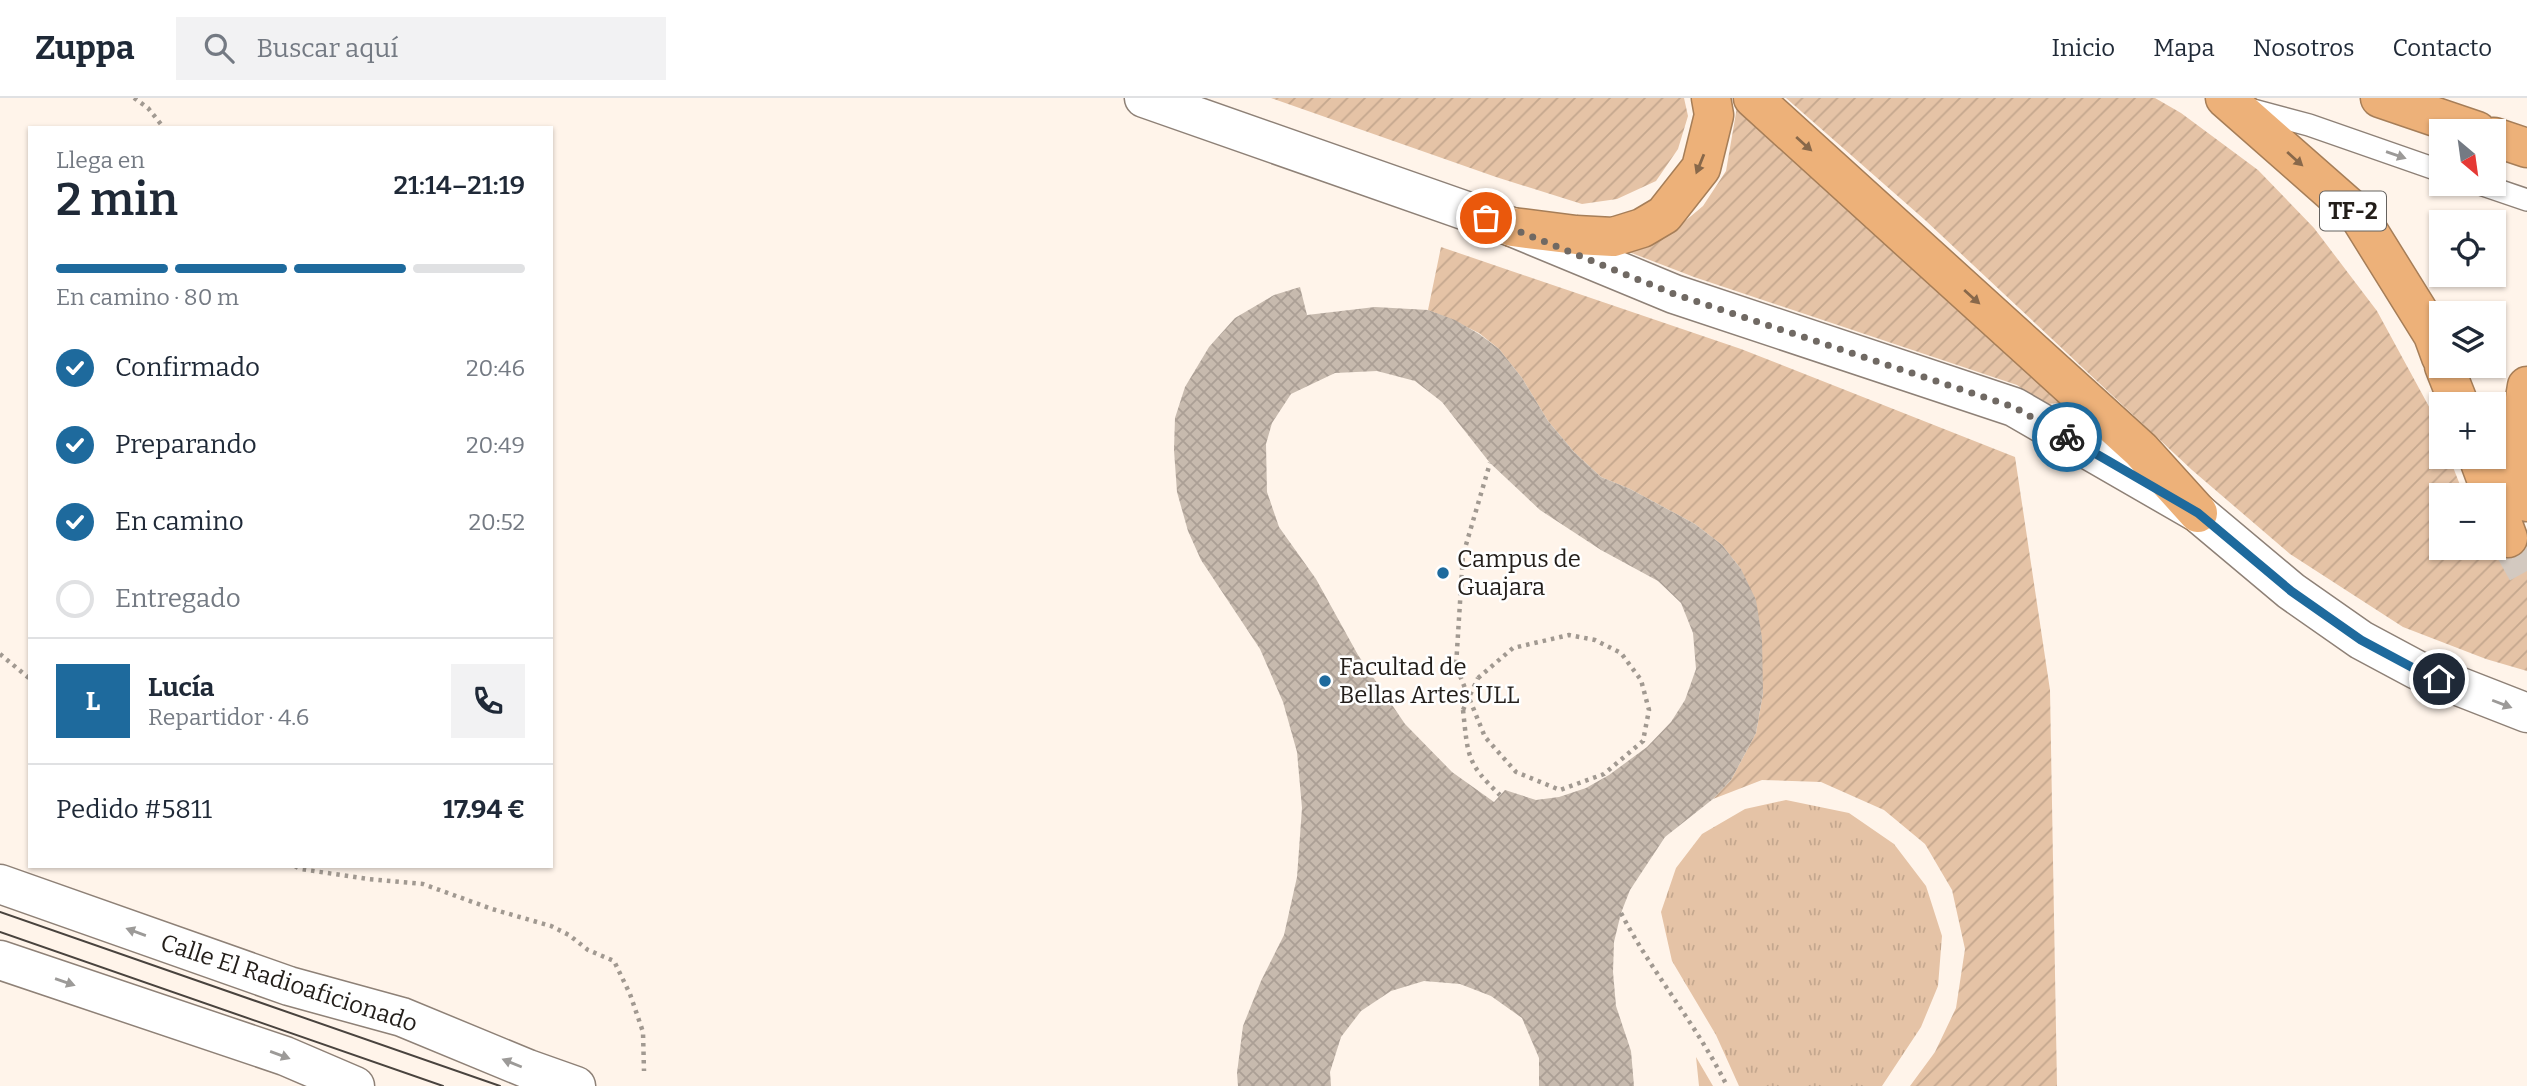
<!DOCTYPE html>
<html lang="es">
<meta charset="utf-8">
<style>
:root{--surface:#fff;--page:#f2f2f3;--text:#1f2937;--muted:#747a83;--line:#e0e1e3;--accent:#1e6a9d}
body{margin:0;font-family:Bitter,serif;background:var(--page);color:var(--text);height:100vh;display:flex;flex-direction:column;font-size:26px;white-space:nowrap}
*{box-sizing:border-box;margin:0}
p{font-size:23px;color:var(--muted)}
.icon{flex:none;width:38px;height:38px;fill:none;stroke:currentColor;stroke-width:2;stroke-linecap:round;stroke-linejoin:round}
.map{position:relative;flex:1;overflow:hidden}
.sheet{position:absolute;left:28px;top:28px;width:525px;height:742px;display:flex;flex-direction:column;background:var(--surface);border-radius:0px;box-shadow:0 2px 5px #0004}
.sheet>*{flex:none}
.needle{width:46px;rotate:151deg}
.buttons{position:absolute;left:2429px;top:21px;display:grid;gap:14px}
.buttons a{display:grid;place-items:center;width:77px;height:77px;border-radius:0px;background:var(--surface);box-shadow:0 2px 5px #0004;font-size:35px}
.pin{position:absolute;display:grid;place-items:center;width:60px;height:60px;color:#fff;margin:-30px;border:4px solid #fff;border-radius:50%;box-shadow:0 2px 7px #0007}
.courier{position:absolute;display:grid;place-items:center;width:70px;height:70px;margin:-35px;border:5px solid #1e6a9d;border-radius:50%;background:#fff;color:#222;box-shadow:0 2px 9px #0007}
.overview em{font-style:normal;font-weight:600}
.overview div{display:flex;flex-direction:column-reverse}
.overview{display:flex;align-items:center;justify-content:space-between;height:119px;padding:0 28px}
h1{font-size:46px;font-weight:600;line-height:52px}
.bar{display:grid;grid-template-columns:repeat(4,1fr);gap:10px 7px;align-content:center;height:84px;padding:0 28px}
.bar i{height:9px;border-radius:5px;background:var(--line)}
.bar .on{background:var(--accent)}
.bar p{grid-column:span 4}
.line{display:flex;align-items:center;gap:18px;padding:0 28px;border-top:2px solid var(--line)}
.line div{flex:1}
.round{display:grid;place-items:center;flex:none;width:74px;height:74px;border-radius:0px;background:var(--page)}
ol{padding:0 28px;list-style:none}
li{display:flex;align-items:center;gap:21px;height:77px}
li p{margin-inline-start:auto}
li .icon{padding:7px;border-radius:50%;background:var(--accent);color:#fff;stroke-width:4}
li:last-child{color:var(--muted)}
li i{width:38px;height:38px;border:4px solid var(--line);border-radius:50%}
header{display:flex;align-items:center;gap:42px;box-sizing:border-box;height:98px;padding:0 35px;background:var(--surface);border-bottom:2px solid var(--line)}
header strong{font-size:33px}
nav{display:flex;gap:38px;margin-inline-start:auto;font-size:24px}
.search{width:490px;height:63px;background:var(--page);display:flex;align-items:center;gap:18px;box-sizing:border-box;padding:0 24px;border-radius:0px;color:var(--muted);font-size:26px}
.map>svg:first-child{display:block}
.grass{fill:url(#grass-tufts)}
.garden{fill:url(#garden-furrows)}
.building{fill:url(#building-cross-hatch);fill-rule:evenodd}
.lines{fill:none;stroke-linecap:round;stroke-linejoin:round}
.highway-tunnel{stroke:#d3c9c0;stroke-width:38;stroke-dasharray:38 19;stroke-linecap:butt}
.lane-casing{stroke:#8e8177;stroke-width:24}
.secondary-casing{stroke:#8e8177;stroke-width:41}
.highway-casing{stroke:#a67e58;stroke-width:41}
.path{stroke:#a19991;stroke-width:4.5;stroke-dasharray:3.5 5;stroke-linecap:butt}
.lane{stroke:#fff;stroke-width:21}
.secondary{stroke:#fff;stroke-width:38}
.highway{stroke:#edb179;stroke-width:38}
.tram{stroke:#49433e;stroke-width:2}
.path-bridge{stroke:#a19991;stroke-width:4.5;stroke-dasharray:3.5 5;stroke-linecap:butt}
.oneway{fill:#88684a}
.oneway2{fill:#9c9a98}
.done{stroke:#706963;stroke-width:7;stroke-dasharray:0 12.6}
.route{stroke:#1e6a9d;stroke-width:9}
.poi-dot{fill:#1e6a9d;stroke:#fff;stroke-width:2.5}
.labels{text-anchor:middle;stroke-width:5;stroke-linejoin:round;paint-order:stroke}
.shield{fill:#fff;stroke:#65625f;stroke-width:2}
.shield-label{font-size:23px;font-weight:bold;fill:#231e1a}
.poi-label{font-size:24px;fill:#231e1a;stroke:#fff;text-anchor:start}
.street-label{font-size:24px;fill:#231e1a;stroke:#fff}
</style>
<header>
<strong>Zuppa</strong>
<div class="search"><svg class="icon" aria-label="search" viewBox="0 0 24 24"><circle cx="10" cy="10" r="6"/><path d="M15 15l6 6"/></svg>Buscar aquí</div>
<nav><a>Inicio</a><a>Mapa</a><a>Nosotros</a><a>Contacto</a></nav>
</header>
<div class="map">
<svg width="2527" height="988" viewBox="0 0 2527 988">
<defs>
<pattern id="grass-tufts" width="24" height="20" patternUnits="userSpaceOnUse" patternTransform="scale(1.75)"><rect width="24" height="20" fill="#e5c3a6"/><path d="M3 7l-1-3M5 7V3M7 7l1-3M15 17l-1-3M17 17v-4M19 17l1-3" fill="none" stroke="#c4a78e"/></pattern>
<pattern id="garden-furrows" width="10" height="10" patternUnits="userSpaceOnUse" patternTransform="scale(1.75)"><rect width="10" height="10" fill="#e5c3a6"/><path d="M-1 1l2-2M0 10L10 0M9 11l2-2" fill="none" stroke="#c4a78e"/></pattern>
<pattern id="building-cross-hatch" width="8" height="8" patternUnits="userSpaceOnUse" patternTransform="scale(1.75)"><rect width="8" height="8" fill="#c7baae"/><path d="M0 0l8 8M0 8l8-8" fill="none" stroke="#ab9f95"/></pattern>
</defs>
<rect width="100%" height="100%" fill="#fff4ea"/>
<path class="grass" d="M 1786,702 L 1849,715 L 1894,746 L 1926,788 L 1942,838 L 1938,888 L 1921,929 L 1882,988 L 1739,988 L 1716,937 L 1672,863 L 1661,814 L 1676,770 L 1702,736 L 1745,711 Z
M 1696,959 L 1713,988 L 1699,988 Z"/>
<path class="garden" d="M 1271,0 L 1684,0 L 1688,18 L 1678,51 L 1656,83 L 1617,101 L 1582,106 L 1496,79 Z
M 1786,0 L 2155,0 L 2181,15 L 2258,72 L 2314,130 L 2377,213 L 2433,316 L 2441,338 L 2441,359 L 2449,359 L 2464,397 L 2441,397 L 2441,450 L 2482,450 L 2484,452 L 2527,433 L 2527,573 L 2486,561 L 2403,529 L 2290,456 L 2192,372 L 1925,122 Z
M 1737,9 L 2063,305 L 2044,306 L 2017,287 L 1694,179 L 1629,154 L 1666,139 L 1703,108 L 1726,73 Z
M 1441,149 L 1741,251 L 2015,359 L 2050,592 L 2057,988 L 1910,988 L 1935,954 L 1956,910 L 1965,851 L 1952,792 L 1925,746 L 1884,712 L 1821,684 L 1762,682 L 1713,701 L 1731,682 L 1756,635 L 1763,595 L 1741,471 L 1722,447 L 1695,426 L 1630,391 L 1601,379 L 1574,354 L 1548,323 L 1522,280 L 1499,251 L 1479,235 L 1448,220 L 1428,212 Z"/>
<path class="building" d="M 1300,189 L 1307,217 L 1375,209 L 1428,212 L 1455,222 L 1479,236 L 1499,251 L 1522,280 L 1548,323 L 1574,354 L 1601,379 L 1630,391 L 1695,426 L 1722,447 L 1741,471 L 1756,502 L 1762,540 L 1763,595 L 1756,635 L 1731,682 L 1713,701 L 1665,739 L 1630,792 L 1621,815 L 1614,844 L 1613,874 L 1616,908 L 1631,953 L 1634,988 L 1539,988 L 1539,960 L 1522,920 L 1491,898 L 1460,886 L 1424,883 L 1391,893 L 1361,913 L 1341,939 L 1330,974 L 1331,988 L 1238,988 L 1237,975 L 1243,928 L 1261,883 L 1284,837 L 1297,779 L 1302,710 L 1297,654 L 1283,604 L 1260,551 L 1201,462 L 1188,433 L 1177,394 L 1174,352 L 1175,320 L 1185,289 L 1209,249 L 1235,220 L 1274,197 ZM 1377,273 L 1415,283 L 1442,304 L 1490,365 L 1540,412 L 1601,452 L 1658,483 L 1681,505 L 1693,535 L 1696,571 L 1685,602 L 1671,624 L 1647,649 L 1609,677 L 1586,690 L 1559,699 L 1536,702 L 1505,692 L 1494,704 L 1452,674 L 1405,626 L 1358,557 L 1316,481 L 1279,429 L 1267,394 L 1266,346 L 1272,325 L 1291,296 L 1335,275 Z"/>
<g class="lines">
<path class="highway-tunnel" d="M 2508,440 L 2527,474"/>
<defs>
<path id="lane" d="M 2249,11 L 2309,27 L 2441,73
M 2480,86 L 2527,102"/>
<path id="secondary" d="M 1144,0 L 1512,129 L 1674,196 L 2014,309 L 2198,415 L 2291,493 L 2361,542 L 2417,572 L 2527,615
M 0,786 L 289,888 L 402,919 L 528,971 L 576,988
M 0,862 L 285,958 L 355,988"/>
<path id="highway" d="M 1753,0 L 2141,352 L 2198,415
M 2225,0 L 2359,118 L 2433,237 L 2441,259
M 2380,0 L 2477,33
M 2494,39 L 2527,50
M 1512,129 L 1576,137 L 1613,139 L 1642,130 L 1664,117 L 1701,70 L 1714,17 L 1711,0
M 2444,268 L 2459,306
M 2527,288 C 2521,326 2514,366 2527,404
M 2478,359 L 2492,397
M 2494,402 L 2508,440"/>
</defs>
<use href="#lane" class="lane-casing"/>
<use href="#secondary" class="secondary-casing"/>
<use href="#highway" class="highway-casing"/>
<path class="path" d="M 134,0 L 148,10 L 164,30
M 0,556 L 30,581
M 1478,580 L 1513,550 L 1569,537 L 1595,542 L 1621,555 L 1641,582 L 1649,612 L 1643,643 L 1604,676 L 1560,692 L 1516,674 L 1485,639 L 1456,568 L 1463,457 L 1490,365
M 1463,612 C 1468,657 1466,665 1500,697
M 295,768 L 300,771 L 368,781 L 423,786 L 492,811 L 551,828 L 569,837 L 588,852 L 614,863 L 630,896 L 643,934 L 644,973
M 1621,815 C 1652,875 1697,927 1727,988"/>
<use href="#lane" class="lane"/>
<use href="#secondary" class="secondary"/>
<use href="#highway" class="highway"/>
<path class="tram" d="M 0,814 L 500,988
M 0,834 L 443,988"/>
<path class="path-bridge" d="M 1463,612 L 1478,580"/>
</g>
<defs><path id="oneway-solid" d="M-6-.8H1V-3.2L6.5 0L1 3.2V.8H-6Z" transform="scale(1.75)"/></defs>
<g class="oneway">
<use href="#oneway-solid" transform="translate(1804 46) rotate(42)"/>
<use href="#oneway-solid" transform="translate(2295 61) rotate(42)"/>
<use href="#oneway-solid" transform="translate(1700 66) rotate(112)"/>
<use href="#oneway-solid" transform="translate(1972 199) rotate(42)"/>
</g>
<g class="oneway2">
<use href="#oneway-solid" transform="translate(2396 57) rotate(19)"/>
<use href="#oneway-solid" transform="translate(2502 606) rotate(21)"/>
<use href="#oneway-solid" transform="translate(136 834) rotate(-160)"/>
<use href="#oneway-solid" transform="translate(65 884) rotate(19)"/>
<use href="#oneway-solid" transform="translate(280 957) rotate(20)"/>
<use href="#oneway-solid" transform="translate(512 965) rotate(-158)"/>
</g>
<g class="lines">
<path class="done" d="M 1486,120 L 1674,196 L 2014,309 L 2067,339"/>
<path class="route" d="M 2067,339 L 2198,415 L 2291,493 L 2361,542 L 2417,572 L 2439,581"/>
</g>
<g class="poi-dot">
<circle cx="1443" cy="475" r="7"/>
<circle cx="1325" cy="583" r="7"/>
</g>
<g class="labels">
<rect class="shield" x="2320" y="93.5" width="66" height="39" rx="5"/>
<g class="shield-label">
<text x="2353" y="121">TF-2</text>
</g>
<g class="poi-label">
<text x="1457" y="469">Campus de<tspan x="1457" dy="28">Guajara</tspan></text>
<text x="1339" y="577">Facultad de<tspan x="1339" dy="28">Bellas Artes ULL</tspan></text>
</g>
<g class="street-label">
<text transform="translate(289 885) rotate(18)" y="8">Calle El Radioaficionado</text>
</g>
</g>
</svg>
<div class="buttons">
<a><svg class="needle" viewBox="-14 -14 28 28"><path d="M0-13l5 13h-10z" fill="#e53935"/><path d="M0 13l5-13h-10z" fill="#747a83"/></svg></a>
<a><svg class="icon" aria-label="locate" viewBox="0 0 24 24"><circle cx="12" cy="12" r="6"/><path d="M12 2v4M12 18v4M2 12h4M18 12h4"/></svg></a>
<a><svg class="icon" aria-label="layers" viewBox="0 0 24 24"><path d="M12 4l9 5-9 5-9-5zM3 14l9 5 9-5"/></svg></a>
<a>+</a>
<a>−</a>
</div>
<div class="pin" style="left:1486px;top:120px;background:#ea580c"><svg class="icon" aria-label="bag" viewBox="0 0 24 24"><path d="M5 8h14l-1 12H6zM9 8a3 3 0 0 1 6 0"/></svg></div>
<div class="pin" style="left:2439px;top:581px;background:#1f2937"><svg class="icon" aria-label="home" viewBox="0 0 24 24"><path d="M3 11l9-7 9 7M6 9v11h12V9"/></svg></div>
<div class="courier" style="left:2067px;top:339px"><svg class="icon" aria-label="bike" viewBox="0 0 24 24"><circle cx="6" cy="16" r="4"/><circle cx="18" cy="16" r="4"/><path d="M6 16l4-8h5l3 8M10 8l3 8H6M13 5h3"/></svg></div>
<section class="sheet">
<div class="overview"><div><h1>2 min</h1><p>Llega en</p></div><em>21:14–21:19</em></div>
<div class="bar"><i class="on"></i><i class="on"></i><i class="on"></i><i></i><p>En camino · 80 m</p></div>
<ol>
<li><svg class="icon" aria-label="check" viewBox="0 0 24 24"><path d="M5 12l5 5 9-10"/></svg>Confirmado<p>20:46</p></li>
<li><svg class="icon" aria-label="check" viewBox="0 0 24 24"><path d="M5 12l5 5 9-10"/></svg>Preparando<p>20:49</p></li>
<li><svg class="icon" aria-label="check" viewBox="0 0 24 24"><path d="M5 12l5 5 9-10"/></svg>En camino<p>20:52</p></li>
<li><i></i>Entregado</li>
</ol>
<div class="line" style="height:126px"><b class="round" style="background:var(--accent);color:#fff">L</b><div><b>Lucía</b><p>Repartidor · 4.6</p></div><a class="round"><svg class="icon" aria-label="phone" viewBox="0 0 24 24"><path d="M5 4h4l2 5-3 2q2 4 5 5l2-3 5 2v4C11 20 4 13 5 4z"/></svg></a></div>
<div class="line" style="height:91px"><div>Pedido #5811</div><b>17.94 €</b></div>
</section>
</div>
